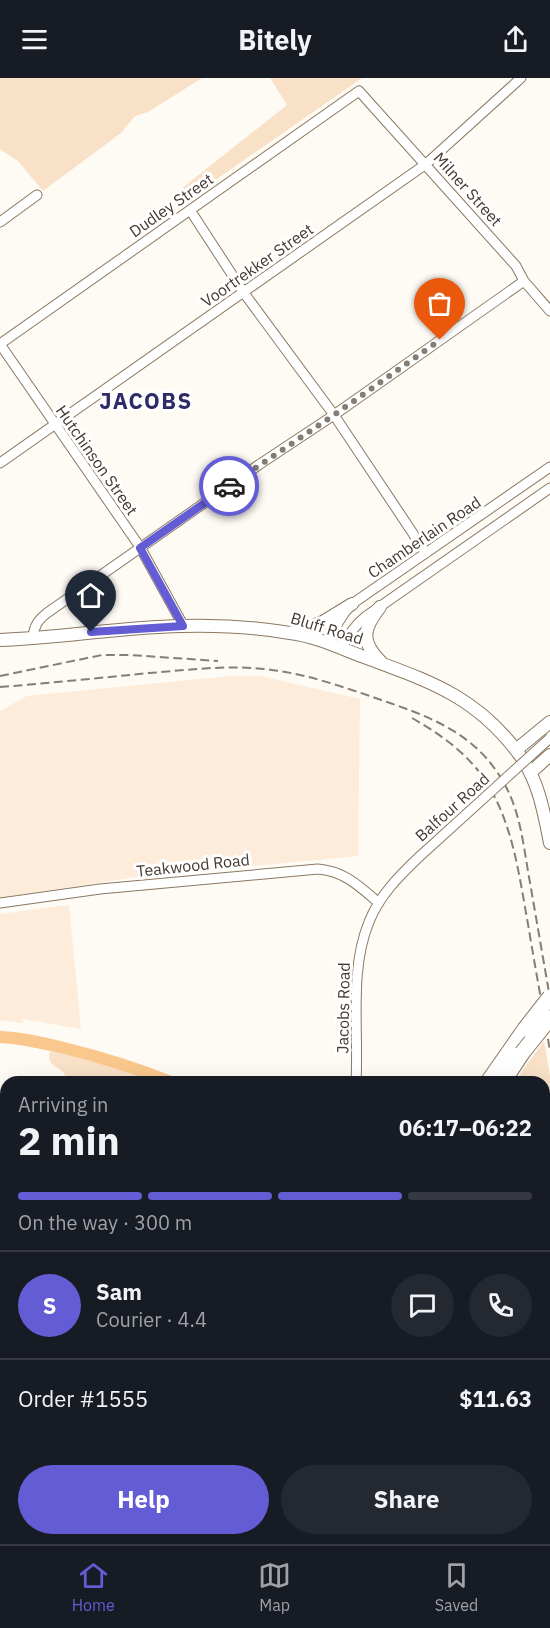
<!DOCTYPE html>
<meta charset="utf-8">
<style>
:root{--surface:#171b24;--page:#242831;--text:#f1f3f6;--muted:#9ea1a6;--line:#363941;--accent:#635cd5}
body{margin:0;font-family:"IBM Plex Sans",sans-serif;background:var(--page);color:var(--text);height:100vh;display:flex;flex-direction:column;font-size:22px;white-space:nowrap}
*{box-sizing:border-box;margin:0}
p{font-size:20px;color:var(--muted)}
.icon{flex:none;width:33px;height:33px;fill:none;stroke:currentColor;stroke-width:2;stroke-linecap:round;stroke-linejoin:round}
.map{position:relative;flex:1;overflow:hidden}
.side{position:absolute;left:0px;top:998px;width:550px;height:470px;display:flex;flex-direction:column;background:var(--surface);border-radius:18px 18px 0 0;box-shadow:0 6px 24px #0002}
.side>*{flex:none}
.pin{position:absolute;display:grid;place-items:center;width:51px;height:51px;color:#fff;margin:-62px -26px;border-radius:50% 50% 50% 0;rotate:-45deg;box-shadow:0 0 6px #0007}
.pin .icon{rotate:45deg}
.courier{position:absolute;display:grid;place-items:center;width:60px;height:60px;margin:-30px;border:4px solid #635cd5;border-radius:50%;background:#fff;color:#222;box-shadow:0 2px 8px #0007}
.summary em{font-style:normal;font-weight:700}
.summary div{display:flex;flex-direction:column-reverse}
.summary{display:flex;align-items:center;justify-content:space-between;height:102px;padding:0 18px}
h1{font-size:39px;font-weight:700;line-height:45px}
.bar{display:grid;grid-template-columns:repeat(4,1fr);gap:9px 6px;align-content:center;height:72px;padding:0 18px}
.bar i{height:8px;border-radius:4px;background:var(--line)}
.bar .active{background:var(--accent)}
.bar p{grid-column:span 4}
.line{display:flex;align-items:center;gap:15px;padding:0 18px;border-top:2px solid var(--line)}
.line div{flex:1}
.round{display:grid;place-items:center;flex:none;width:63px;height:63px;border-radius:32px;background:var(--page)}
.cta{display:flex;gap:12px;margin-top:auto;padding:12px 18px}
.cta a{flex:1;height:69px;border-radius:36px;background:var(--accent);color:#fff;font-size:24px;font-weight:700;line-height:69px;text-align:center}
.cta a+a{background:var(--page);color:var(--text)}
header{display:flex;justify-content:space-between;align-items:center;height:78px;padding:0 18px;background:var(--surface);font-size:27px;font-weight:700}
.tabs{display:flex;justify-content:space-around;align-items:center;height:84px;border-top:2px solid var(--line);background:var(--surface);font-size:16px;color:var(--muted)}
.tabs a{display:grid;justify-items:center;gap:3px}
.tabs .active{color:var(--accent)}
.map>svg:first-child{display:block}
.built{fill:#fcecd9}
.green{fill:#f8e1c7}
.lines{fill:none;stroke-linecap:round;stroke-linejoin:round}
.river{stroke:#fac88c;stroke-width:12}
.minor-casing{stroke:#8b7861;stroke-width:11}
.major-casing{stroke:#8b7861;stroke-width:14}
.highway-casing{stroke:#8b7861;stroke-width:17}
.minor{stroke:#fff;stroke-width:9}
.major{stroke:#fff;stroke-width:12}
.highway{stroke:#fff;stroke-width:15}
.rail{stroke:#857e76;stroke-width:2;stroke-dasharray:9 4.5;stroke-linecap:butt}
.minor-bridge-casing{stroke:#8b7861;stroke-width:11;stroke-linecap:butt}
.highway-bridge-casing{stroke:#8b7861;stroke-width:17;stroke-linecap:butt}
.minor-bridge{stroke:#fff;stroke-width:9}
.highway-bridge{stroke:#fff;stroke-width:15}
.done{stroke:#847d74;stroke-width:6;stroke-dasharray:0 10.8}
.route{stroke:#635cd5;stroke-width:8}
.labels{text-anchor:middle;stroke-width:6;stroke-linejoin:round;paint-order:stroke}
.street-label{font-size:16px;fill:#42392f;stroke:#fff}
.district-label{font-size:22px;font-weight:bold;letter-spacing:1.5px;fill:#2e2b66;stroke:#fff}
</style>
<header><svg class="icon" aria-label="menu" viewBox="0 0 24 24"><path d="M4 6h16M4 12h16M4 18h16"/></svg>Bitely<svg class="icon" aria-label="share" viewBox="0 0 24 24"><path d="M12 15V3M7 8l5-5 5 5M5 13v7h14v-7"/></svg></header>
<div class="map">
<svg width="550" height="1466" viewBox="0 0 550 1466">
<rect width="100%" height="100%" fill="#fefaf4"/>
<path class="built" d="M 231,598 L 260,598 L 360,621 L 358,778 L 142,798 L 0,820 L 0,633 L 27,618 Z
M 69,827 L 81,951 L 23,941 L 23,945 L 0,942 L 0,836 Z
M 550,1170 L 550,1466 L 374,1466 L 374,1461 L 544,1461 L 544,1172 Z"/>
<path class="green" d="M 0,0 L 202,0 L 148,34 L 135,38 L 121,55 L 43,113 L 18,83 L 0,71 Z
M 270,0 L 362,0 L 184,124 L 181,121 L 181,111 L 287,27 Z
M 544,963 L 550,998 L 550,1150 L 545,1152 L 544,1004 L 515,1003 Z
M 50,973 L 121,990 L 155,1003 L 68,1003 C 67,1001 65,996 63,994 C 56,987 46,987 50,973 Z
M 550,1216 L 550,1332 L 545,1333 L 544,1217 Z
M 0,1273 L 6,1273 L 6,1379 L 0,1379 Z
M 381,1461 L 419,1461 L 425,1466 L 381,1466 Z"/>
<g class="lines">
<path class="river" d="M 0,959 C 22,960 43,965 64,970 C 101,979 136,990 171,1004
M 544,1157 L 550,1154"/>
<defs>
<path id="minor" d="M 190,132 L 244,215 L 334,337 L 426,475
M 0,144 L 37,117
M 0,266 L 359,13 L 516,188 L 524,203 L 550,233
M 0,266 L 140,469 L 183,547
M 0,385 L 426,86 L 521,0
M 33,559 C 34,548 38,542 47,535 L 260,386 L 334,337 L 524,203
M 329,566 C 335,550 340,538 352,526 L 550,389
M 342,570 C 348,557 354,548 365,539 L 550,410
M 0,825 L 100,811 L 318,791 C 344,793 359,808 379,825
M 356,1004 C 359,952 349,892 369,844 C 379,818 399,798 419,779
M 0,1266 L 6,1265
M 0,1386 L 6,1385
M 152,1461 L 153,1466
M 278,1461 L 279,1466
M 288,1461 L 289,1466"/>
<path id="major" d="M 380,529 C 363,551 360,563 381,584
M 293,554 L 321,545 L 352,526
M 0,562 C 61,560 121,549 181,548 C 217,547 255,549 290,555 C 315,558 340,570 364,579 C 428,603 475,617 519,676 C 538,701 544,734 550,765
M 516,672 L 550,644
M 530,695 L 550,677"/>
<path id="highway" d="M 488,1004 L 525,951
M 503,1004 L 522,975
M 325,1466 L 327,1461
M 338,1466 L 339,1461
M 352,1466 L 353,1461"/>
</defs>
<use href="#minor" class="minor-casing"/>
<use href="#major" class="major-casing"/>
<use href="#highway" class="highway-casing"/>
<use href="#minor" class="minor"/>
<use href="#major" class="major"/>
<use href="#highway" class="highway"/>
<path class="rail" d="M 0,598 L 102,577 L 130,577 L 218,583
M 0,609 C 50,605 100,600 149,595 C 190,592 231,586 272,592 C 312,597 352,612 390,625 C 442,643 484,662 509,715 C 521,741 524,771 529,799 C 536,839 543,880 550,920
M 412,640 C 440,656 467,675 485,702 C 513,745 519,797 528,846 C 535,889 543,931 550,973"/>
<defs>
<path id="minor-bridge" d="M 419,779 L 550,660"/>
<path id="highway-bridge" d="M 525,951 L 550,919
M 522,975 L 550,940"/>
</defs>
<use href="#minor-bridge" class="minor-bridge-casing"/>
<use href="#highway-bridge" class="highway-bridge-casing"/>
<use href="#minor-bridge" class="minor-bridge"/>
<use href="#highway-bridge" class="highway-bridge"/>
</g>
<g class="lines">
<path class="done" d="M 229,408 L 334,337 L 440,262"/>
<path class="route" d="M 91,554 L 183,548 L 140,470 L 229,408"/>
</g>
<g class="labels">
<g class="street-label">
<text transform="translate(468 111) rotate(48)" y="6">Milner Street</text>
<text transform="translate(171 127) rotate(-35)" y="6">Dudley Street</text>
<text transform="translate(257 187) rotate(-35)" y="6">Voortrekker Street</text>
<text transform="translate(97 382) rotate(55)" y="6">Hutchinson Street</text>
<text transform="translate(424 459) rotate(-34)" y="6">Chamberlain Road</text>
<text transform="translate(327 550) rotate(17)" y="6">Bluff Road</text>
<text transform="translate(452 729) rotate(-42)" y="6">Balfour Road</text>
<text transform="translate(193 787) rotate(-6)" y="6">Teakwood Road</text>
<text transform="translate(343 930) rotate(-89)" y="6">Jacobs Road</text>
</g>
<g class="district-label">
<text x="146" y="331">JACOBS</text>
</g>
</g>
</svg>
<div class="pin" style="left:440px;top:262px;background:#ea580c"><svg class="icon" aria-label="bag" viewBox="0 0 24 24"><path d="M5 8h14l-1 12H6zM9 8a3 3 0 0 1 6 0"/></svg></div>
<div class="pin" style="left:91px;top:554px;background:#1f2937"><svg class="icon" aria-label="home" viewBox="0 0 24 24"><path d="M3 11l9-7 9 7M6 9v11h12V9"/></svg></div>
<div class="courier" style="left:229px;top:408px"><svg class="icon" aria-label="car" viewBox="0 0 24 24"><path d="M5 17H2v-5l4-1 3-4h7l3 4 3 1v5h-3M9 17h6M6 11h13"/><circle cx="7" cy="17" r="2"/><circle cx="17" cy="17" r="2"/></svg></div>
<section class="side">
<div class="summary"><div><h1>2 min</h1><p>Arriving in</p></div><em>06:17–06:22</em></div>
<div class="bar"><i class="active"></i><i class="active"></i><i class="active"></i><i></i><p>On the way · 300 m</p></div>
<div class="line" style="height:108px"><b class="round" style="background:var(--accent);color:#fff">S</b><div><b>Sam</b><p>Courier · 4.4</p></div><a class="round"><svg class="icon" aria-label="chat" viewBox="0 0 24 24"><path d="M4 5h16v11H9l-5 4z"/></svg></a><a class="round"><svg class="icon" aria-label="phone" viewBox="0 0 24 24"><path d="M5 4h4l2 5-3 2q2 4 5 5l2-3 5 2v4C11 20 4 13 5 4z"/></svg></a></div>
<div class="line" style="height:78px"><div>Order #1555</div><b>$11.63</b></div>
<div class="cta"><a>Help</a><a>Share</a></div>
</section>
</div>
<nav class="tabs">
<a class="active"><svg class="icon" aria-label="home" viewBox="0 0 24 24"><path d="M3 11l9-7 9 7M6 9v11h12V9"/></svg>Home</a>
<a><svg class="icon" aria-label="map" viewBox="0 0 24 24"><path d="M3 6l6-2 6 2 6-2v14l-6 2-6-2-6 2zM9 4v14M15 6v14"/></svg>Map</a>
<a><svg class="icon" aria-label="saved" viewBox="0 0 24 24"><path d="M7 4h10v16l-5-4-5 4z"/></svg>Saved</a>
</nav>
